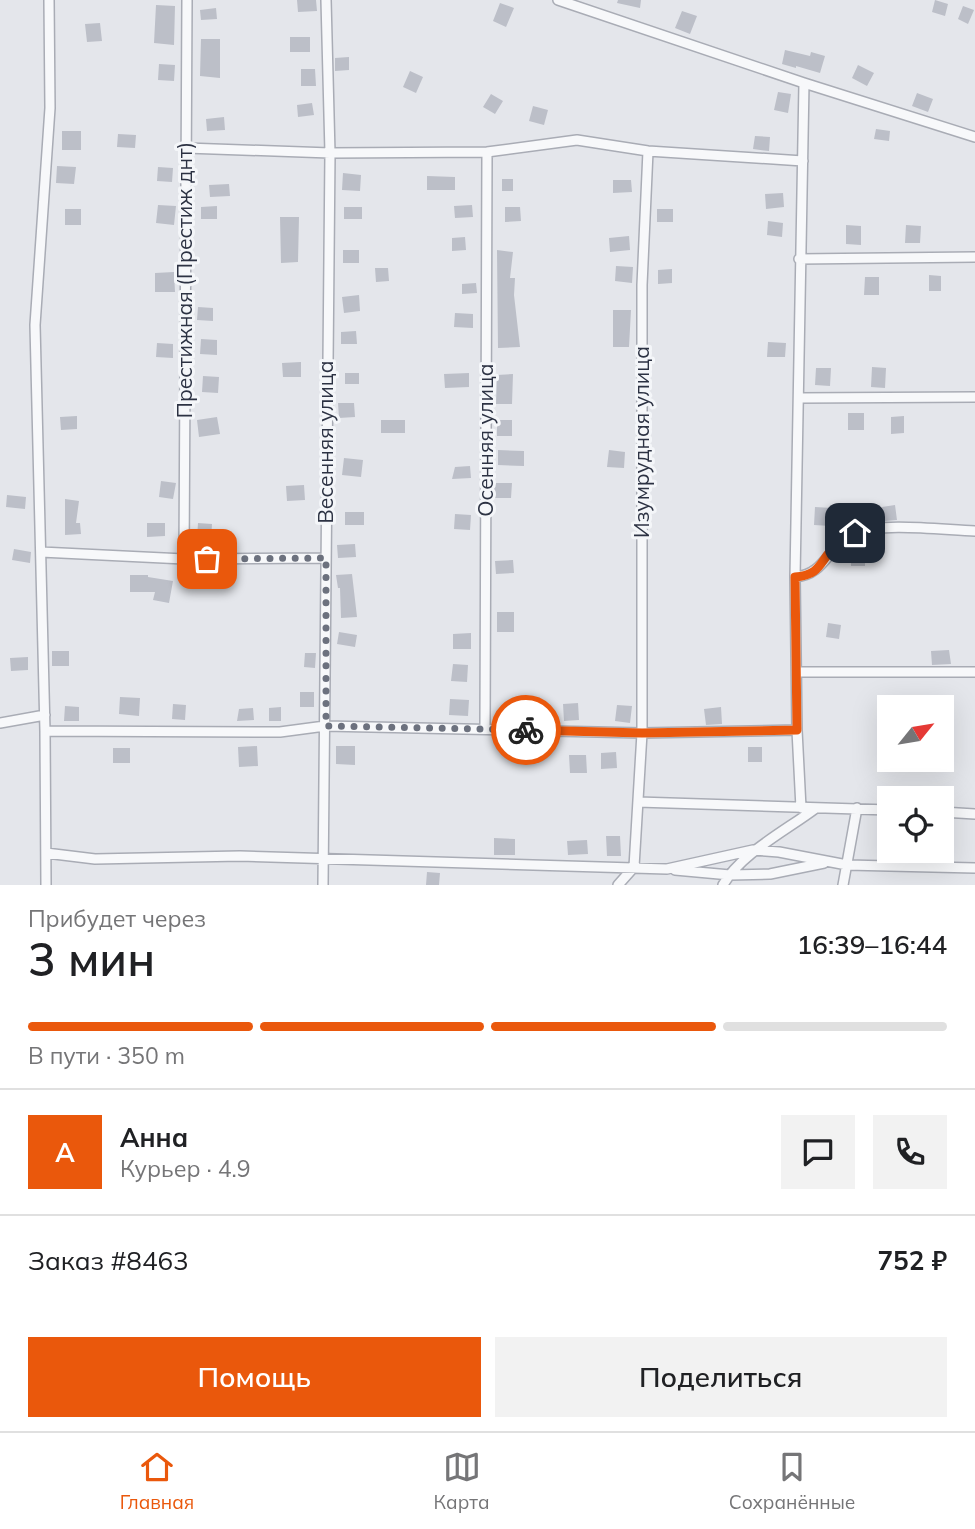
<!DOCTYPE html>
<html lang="ru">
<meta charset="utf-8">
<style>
:root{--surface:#fff;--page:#f2f2f2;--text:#202124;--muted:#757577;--line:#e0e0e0;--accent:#ea580c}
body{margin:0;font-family:Mulish,sans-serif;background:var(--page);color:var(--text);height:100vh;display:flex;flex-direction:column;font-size:26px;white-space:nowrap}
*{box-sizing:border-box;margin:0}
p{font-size:23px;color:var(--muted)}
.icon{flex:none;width:38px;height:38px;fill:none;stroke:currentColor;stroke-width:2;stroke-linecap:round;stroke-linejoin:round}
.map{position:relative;height:885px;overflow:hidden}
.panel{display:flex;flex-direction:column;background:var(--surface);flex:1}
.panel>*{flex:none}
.needle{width:46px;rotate:60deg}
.controls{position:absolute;left:877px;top:695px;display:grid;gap:14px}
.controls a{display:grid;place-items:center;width:77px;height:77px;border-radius:0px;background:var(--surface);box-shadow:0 7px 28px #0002;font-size:35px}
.pin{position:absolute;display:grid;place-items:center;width:60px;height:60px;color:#fff;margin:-30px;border-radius:14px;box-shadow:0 4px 10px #0006}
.courier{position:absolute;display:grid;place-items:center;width:70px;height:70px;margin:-35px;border:5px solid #ea580c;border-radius:50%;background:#fff;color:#222;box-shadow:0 2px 9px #0007}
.overview em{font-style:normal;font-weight:600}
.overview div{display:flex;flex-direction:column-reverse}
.overview{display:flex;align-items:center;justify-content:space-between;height:119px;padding:0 28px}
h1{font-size:46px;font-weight:600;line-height:52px}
.bar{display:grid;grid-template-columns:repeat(4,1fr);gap:10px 7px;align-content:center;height:84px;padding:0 28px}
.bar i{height:9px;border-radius:5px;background:var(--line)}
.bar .active{background:var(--accent)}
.bar p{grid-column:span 4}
.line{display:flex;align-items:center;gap:18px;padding:0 28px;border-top:2px solid var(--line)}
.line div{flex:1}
.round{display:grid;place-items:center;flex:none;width:74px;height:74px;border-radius:0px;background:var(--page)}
.cta{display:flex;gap:14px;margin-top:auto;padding:14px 28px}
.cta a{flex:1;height:80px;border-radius:0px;background:var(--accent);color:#fff;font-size:28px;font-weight:600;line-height:80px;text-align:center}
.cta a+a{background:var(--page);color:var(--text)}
.tabs{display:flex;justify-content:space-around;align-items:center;height:98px;border-top:2px solid var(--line);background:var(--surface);font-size:19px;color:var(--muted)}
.tabs a{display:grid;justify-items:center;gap:4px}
.tabs .active{color:var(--accent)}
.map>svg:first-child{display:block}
.building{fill:#bcbfc8}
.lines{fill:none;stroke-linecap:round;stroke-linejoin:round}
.street-casing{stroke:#a9acb5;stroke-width:12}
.street{stroke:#f7f8fa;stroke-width:9}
.done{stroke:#6c717e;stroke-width:7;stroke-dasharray:0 12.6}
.route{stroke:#ea580c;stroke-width:9}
.labels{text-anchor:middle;stroke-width:6;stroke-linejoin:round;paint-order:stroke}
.street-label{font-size:21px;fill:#2c3243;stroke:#f4f6f9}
</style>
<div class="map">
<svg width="975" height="885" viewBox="0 0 975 885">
<rect width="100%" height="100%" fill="#e4e6eb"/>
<path class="building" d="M 297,0 L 316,0 L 317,11 L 298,12 Z
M 618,0 L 641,0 L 640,8 L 617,3 Z
M 935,0 L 948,4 L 945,16 L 932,12 Z
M 500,3 L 514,8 L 506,27 L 493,21 Z
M 156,5 L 175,6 L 174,45 L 154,43 Z
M 963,6 L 974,10 L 968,24 L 958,19 Z
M 216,8 L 217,19 L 201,20 L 200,10 Z
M 682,11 L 697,16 L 690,34 L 675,28 Z
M 100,23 L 102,41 L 87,42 L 85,24 Z
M 290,37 L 310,37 L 310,52 L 290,52 Z
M 201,39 L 220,39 L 220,78 L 200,76 Z
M 785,50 L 810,56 L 811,52 L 825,56 L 820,73 L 796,66 L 796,68 L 782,64 Z
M 349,57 L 349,70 L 335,71 L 335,58 Z
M 159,64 L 175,65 L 174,81 L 158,80 Z
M 858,65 L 874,73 L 867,86 L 852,78 Z
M 301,69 L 315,69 L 316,86 L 301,86 Z
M 410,71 L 423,77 L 416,93 L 403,87 Z
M 778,92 L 791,94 L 788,113 L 774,110 Z
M 917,93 L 933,99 L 928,112 L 912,106 Z
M 491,94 L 503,101 L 495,114 L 483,107 Z
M 312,103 L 314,115 L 298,117 L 297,105 Z
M 533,106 L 548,110 L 544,125 L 529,121 Z
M 224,117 L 225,130 L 207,131 L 206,119 Z
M 876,129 L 890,131 L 889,141 L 874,139 Z
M 62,131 L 81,131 L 81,150 L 62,150 Z
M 118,134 L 136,135 L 135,148 L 117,147 Z
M 755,136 L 770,137 L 769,151 L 753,149 Z
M 57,166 L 76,167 L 74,184 L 56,183 Z
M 158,167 L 173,168 L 172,182 L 157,181 Z
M 343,173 L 361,175 L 360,191 L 342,190 Z
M 427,176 L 455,177 L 455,190 L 427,190 Z
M 502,179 L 513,179 L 513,191 L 502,191 Z
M 613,180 L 631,180 L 632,192 L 613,193 Z
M 229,184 L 230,196 L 210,197 L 209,185 Z
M 783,193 L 784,207 L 766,209 L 765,194 Z
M 158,205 L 176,206 L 174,225 L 156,223 Z
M 472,205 L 473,217 L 455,218 L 454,206 Z
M 217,206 L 217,219 L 201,219 L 201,207 Z
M 344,207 L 362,207 L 362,219 L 344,219 Z
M 505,207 L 520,207 L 521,221 L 505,222 Z
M 65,209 L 81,209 L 81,225 L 65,225 Z
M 657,209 L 673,209 L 673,222 L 657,222 Z
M 280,217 L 299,217 L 298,262 L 281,263 Z
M 768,221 L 783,223 L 782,237 L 767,235 Z
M 846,225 L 861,226 L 861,245 L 846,244 Z
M 906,225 L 921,226 L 920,243 L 905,243 Z
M 629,236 L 630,250 L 610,252 L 609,238 Z
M 465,237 L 466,250 L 452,251 L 452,238 Z
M 343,250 L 359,250 L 359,263 L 343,263 Z
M 497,250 L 513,252 L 510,278 L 515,278 L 514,295 L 520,347 L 498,348 Z
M 616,266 L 633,267 L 632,283 L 615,281 Z
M 375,268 L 388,268 L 389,281 L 376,282 Z
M 672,269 L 672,283 L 658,284 L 658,270 Z
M 174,272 L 175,292 L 155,292 L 155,273 Z
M 929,275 L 941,276 L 941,291 L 929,291 Z
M 865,277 L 879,277 L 879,295 L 864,295 Z
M 476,283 L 477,293 L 462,294 L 462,284 Z
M 359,295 L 360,311 L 344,313 L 342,297 Z
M 198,307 L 213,308 L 213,321 L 197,320 Z
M 613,310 L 631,310 L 629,347 L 613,347 Z
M 455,313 L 473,314 L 473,328 L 454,327 Z
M 356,331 L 357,344 L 341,344 L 341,332 Z
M 201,339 L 217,340 L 217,355 L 200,354 Z
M 768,342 L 786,343 L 785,357 L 767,357 Z
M 157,343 L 173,344 L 173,358 L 156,357 Z
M 301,362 L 301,377 L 283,377 L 282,363 Z
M 872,367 L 886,368 L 885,388 L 871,387 Z
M 816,368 L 831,368 L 830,386 L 815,385 Z
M 345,373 L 359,373 L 359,384 L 345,384 Z
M 469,373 L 469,387 L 445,388 L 444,374 Z
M 513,374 L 512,404 L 496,404 L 497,375 Z
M 203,376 L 219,377 L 218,393 L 202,392 Z
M 338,403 L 354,403 L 355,417 L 339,418 Z
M 848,413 L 864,413 L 864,430 L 848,430 Z
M 77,416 L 77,429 L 61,430 L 60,417 Z
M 904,416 L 904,433 L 891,434 L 891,417 Z
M 217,417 L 220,434 L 199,437 L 197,420 Z
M 381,420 L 405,420 L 405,433 L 381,433 Z
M 497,420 L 512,420 L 512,436 L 497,436 Z
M 498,450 L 524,451 L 524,466 L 498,465 Z
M 609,450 L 625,452 L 624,468 L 607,467 Z
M 344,458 L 363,460 L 361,477 L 342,475 Z
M 470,466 L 471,478 L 452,479 L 455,467 Z
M 161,481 L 176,483 L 173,499 L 159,497 Z
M 494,483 L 512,483 L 511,498 L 494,498 Z
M 304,485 L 305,500 L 287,501 L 286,486 Z
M 7,495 L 26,497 L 25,509 L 6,507 Z
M 65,499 L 79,501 L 76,523 L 80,523 L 81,534 L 65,535 Z
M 895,505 L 897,520 L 884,521 L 882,507 Z
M 815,507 L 832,508 L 831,526 L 814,525 Z
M 345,512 L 364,512 L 364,525 L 345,525 Z
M 455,514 L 471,515 L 470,530 L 454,529 Z
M 147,523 L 165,523 L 165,536 L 147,537 Z
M 198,523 L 212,524 L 211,540 L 197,539 Z
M 355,544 L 356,557 L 338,558 L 337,545 Z
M 14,549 L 31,552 L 30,563 L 12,560 Z
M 851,551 L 865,551 L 865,566 L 851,566 Z
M 513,560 L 514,573 L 496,574 L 495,561 Z
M 352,574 L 357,617 L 341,618 L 340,588 L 338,588 L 336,575 Z
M 130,575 L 148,575 L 148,577 L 173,581 L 169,603 L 153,600 L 155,592 L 130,592 Z
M 497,612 L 514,612 L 514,632 L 497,632 Z
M 828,623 L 841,625 L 839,639 L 826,637 Z
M 339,632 L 357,635 L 355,647 L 337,644 Z
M 471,633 L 471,649 L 453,649 L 453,634 Z
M 949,650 L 951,664 L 932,665 L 931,651 Z
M 52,651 L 69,651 L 69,666 L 52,666 Z
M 305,653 L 316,653 L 315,668 L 304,667 Z
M 28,657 L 28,670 L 11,671 L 10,658 Z
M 453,664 L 468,665 L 467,682 L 451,681 Z
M 300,692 L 314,692 L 314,707 L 300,707 Z
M 120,697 L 140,698 L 139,716 L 119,714 Z
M 450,699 L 469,700 L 468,716 L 449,715 Z
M 578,703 L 579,720 L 564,721 L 563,704 Z
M 173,704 L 186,705 L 185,720 L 172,719 Z
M 617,705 L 632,706 L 630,723 L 615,721 Z
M 65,706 L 79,707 L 79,721 L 64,721 Z
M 281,707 L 281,721 L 269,721 L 269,708 Z
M 721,707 L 722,724 L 706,725 L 704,709 Z
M 253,708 L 254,720 L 237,721 L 239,709 Z
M 257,746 L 258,766 L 239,767 L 238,747 Z
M 336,746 L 355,746 L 355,765 L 336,764 Z
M 748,747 L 762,747 L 762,762 L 748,762 Z
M 113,748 L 130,748 L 130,763 L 113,763 Z
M 616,752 L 617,768 L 601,769 L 601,753 Z
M 569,755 L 586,755 L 587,773 L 570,773 Z
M 606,836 L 620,836 L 621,856 L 607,856 Z
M 494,838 L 515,839 L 515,855 L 494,855 Z
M 587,840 L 588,854 L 568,855 L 567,841 Z
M 427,872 L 440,873 L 439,885 L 426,885 Z"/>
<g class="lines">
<defs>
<path id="street" d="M 558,0 L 804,83 L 975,137
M 186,148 L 330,153 L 487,152 L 577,140 L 648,151 L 803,161
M 799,259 L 975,257
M 799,398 L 975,397
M 41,552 L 184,559 L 326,558
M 184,559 L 187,0
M 795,577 C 826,575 828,544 855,533 C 882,522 944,530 975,531
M 797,672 L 975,672
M 0,723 L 45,715
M 485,729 L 487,152
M 45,731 L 280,732 L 325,726 L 642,733 L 797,730
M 638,802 L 889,810
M 801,808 L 797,730 L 795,577 L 804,83
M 942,812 L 975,814
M 46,853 L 95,859 L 240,856 L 667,869 L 753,850 L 779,852 L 847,865 L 975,868
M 675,870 L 730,875 L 770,874 L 824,863
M 46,885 L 45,731 L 35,325 L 50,108 L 49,0
M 323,885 L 330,153 L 326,0
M 618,885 L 634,867 L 642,733 L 642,285 L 648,151
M 723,885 C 740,854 787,830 816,808
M 843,885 L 857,808"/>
</defs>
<use href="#street" class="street-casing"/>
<use href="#street" class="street"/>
</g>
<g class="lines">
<path class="done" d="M 207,559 L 326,558 L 326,726 L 526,730"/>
<path class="route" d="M 526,730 L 642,733 L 797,730 L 795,577 C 821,575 819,562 835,546 C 840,541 849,537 855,533"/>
</g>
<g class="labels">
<g class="street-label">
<text transform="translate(185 280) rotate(-90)" y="7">Престижная (Престиж днт)</text>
<text transform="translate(486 440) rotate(-90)" y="7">Осенняя улица</text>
<text transform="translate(326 442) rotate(-90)" y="7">Весенняя улица</text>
<text transform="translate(642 442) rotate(-90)" y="7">Изумрудная улица</text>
</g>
</g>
</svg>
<div class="controls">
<a><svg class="needle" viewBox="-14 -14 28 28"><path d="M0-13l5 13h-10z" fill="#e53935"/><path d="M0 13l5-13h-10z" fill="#757577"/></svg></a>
<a><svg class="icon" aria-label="locate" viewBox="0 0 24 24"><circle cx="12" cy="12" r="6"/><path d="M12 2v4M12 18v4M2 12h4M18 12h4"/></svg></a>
</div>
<div class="pin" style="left:207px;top:559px;background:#ea580c"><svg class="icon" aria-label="bag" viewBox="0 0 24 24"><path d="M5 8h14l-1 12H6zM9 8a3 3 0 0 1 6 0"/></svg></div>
<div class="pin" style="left:855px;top:533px;background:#1f2937"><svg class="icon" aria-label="home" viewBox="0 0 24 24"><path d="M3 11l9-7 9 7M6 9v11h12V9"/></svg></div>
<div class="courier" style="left:526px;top:730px"><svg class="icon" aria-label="bike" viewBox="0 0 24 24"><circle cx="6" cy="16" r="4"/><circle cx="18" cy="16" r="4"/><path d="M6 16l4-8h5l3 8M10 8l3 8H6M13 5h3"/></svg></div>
</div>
<section class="panel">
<div class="overview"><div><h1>3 мин</h1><p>Прибудет через</p></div><em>16:39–16:44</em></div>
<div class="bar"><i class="active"></i><i class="active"></i><i class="active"></i><i></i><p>В пути · 350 m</p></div>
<div class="line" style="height:126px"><b class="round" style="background:var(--accent);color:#fff">А</b><div><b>Анна</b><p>Курьер · 4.9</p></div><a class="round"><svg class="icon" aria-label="chat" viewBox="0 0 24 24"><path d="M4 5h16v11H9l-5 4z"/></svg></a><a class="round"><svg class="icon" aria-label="phone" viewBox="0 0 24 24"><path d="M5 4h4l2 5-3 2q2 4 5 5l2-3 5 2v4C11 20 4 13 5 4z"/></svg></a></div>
<div class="line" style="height:91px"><div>Заказ #8463</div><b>752 ₽</b></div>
<div class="cta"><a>Помощь</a><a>Поделиться</a></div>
</section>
<nav class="tabs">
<a class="active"><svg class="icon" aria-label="home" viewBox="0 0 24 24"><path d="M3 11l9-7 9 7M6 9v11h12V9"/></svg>Главная</a>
<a><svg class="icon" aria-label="map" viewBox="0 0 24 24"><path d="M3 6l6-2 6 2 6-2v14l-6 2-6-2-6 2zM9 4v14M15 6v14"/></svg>Карта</a>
<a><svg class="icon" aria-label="saved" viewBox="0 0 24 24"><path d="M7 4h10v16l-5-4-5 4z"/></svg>Сохранённые</a>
</nav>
